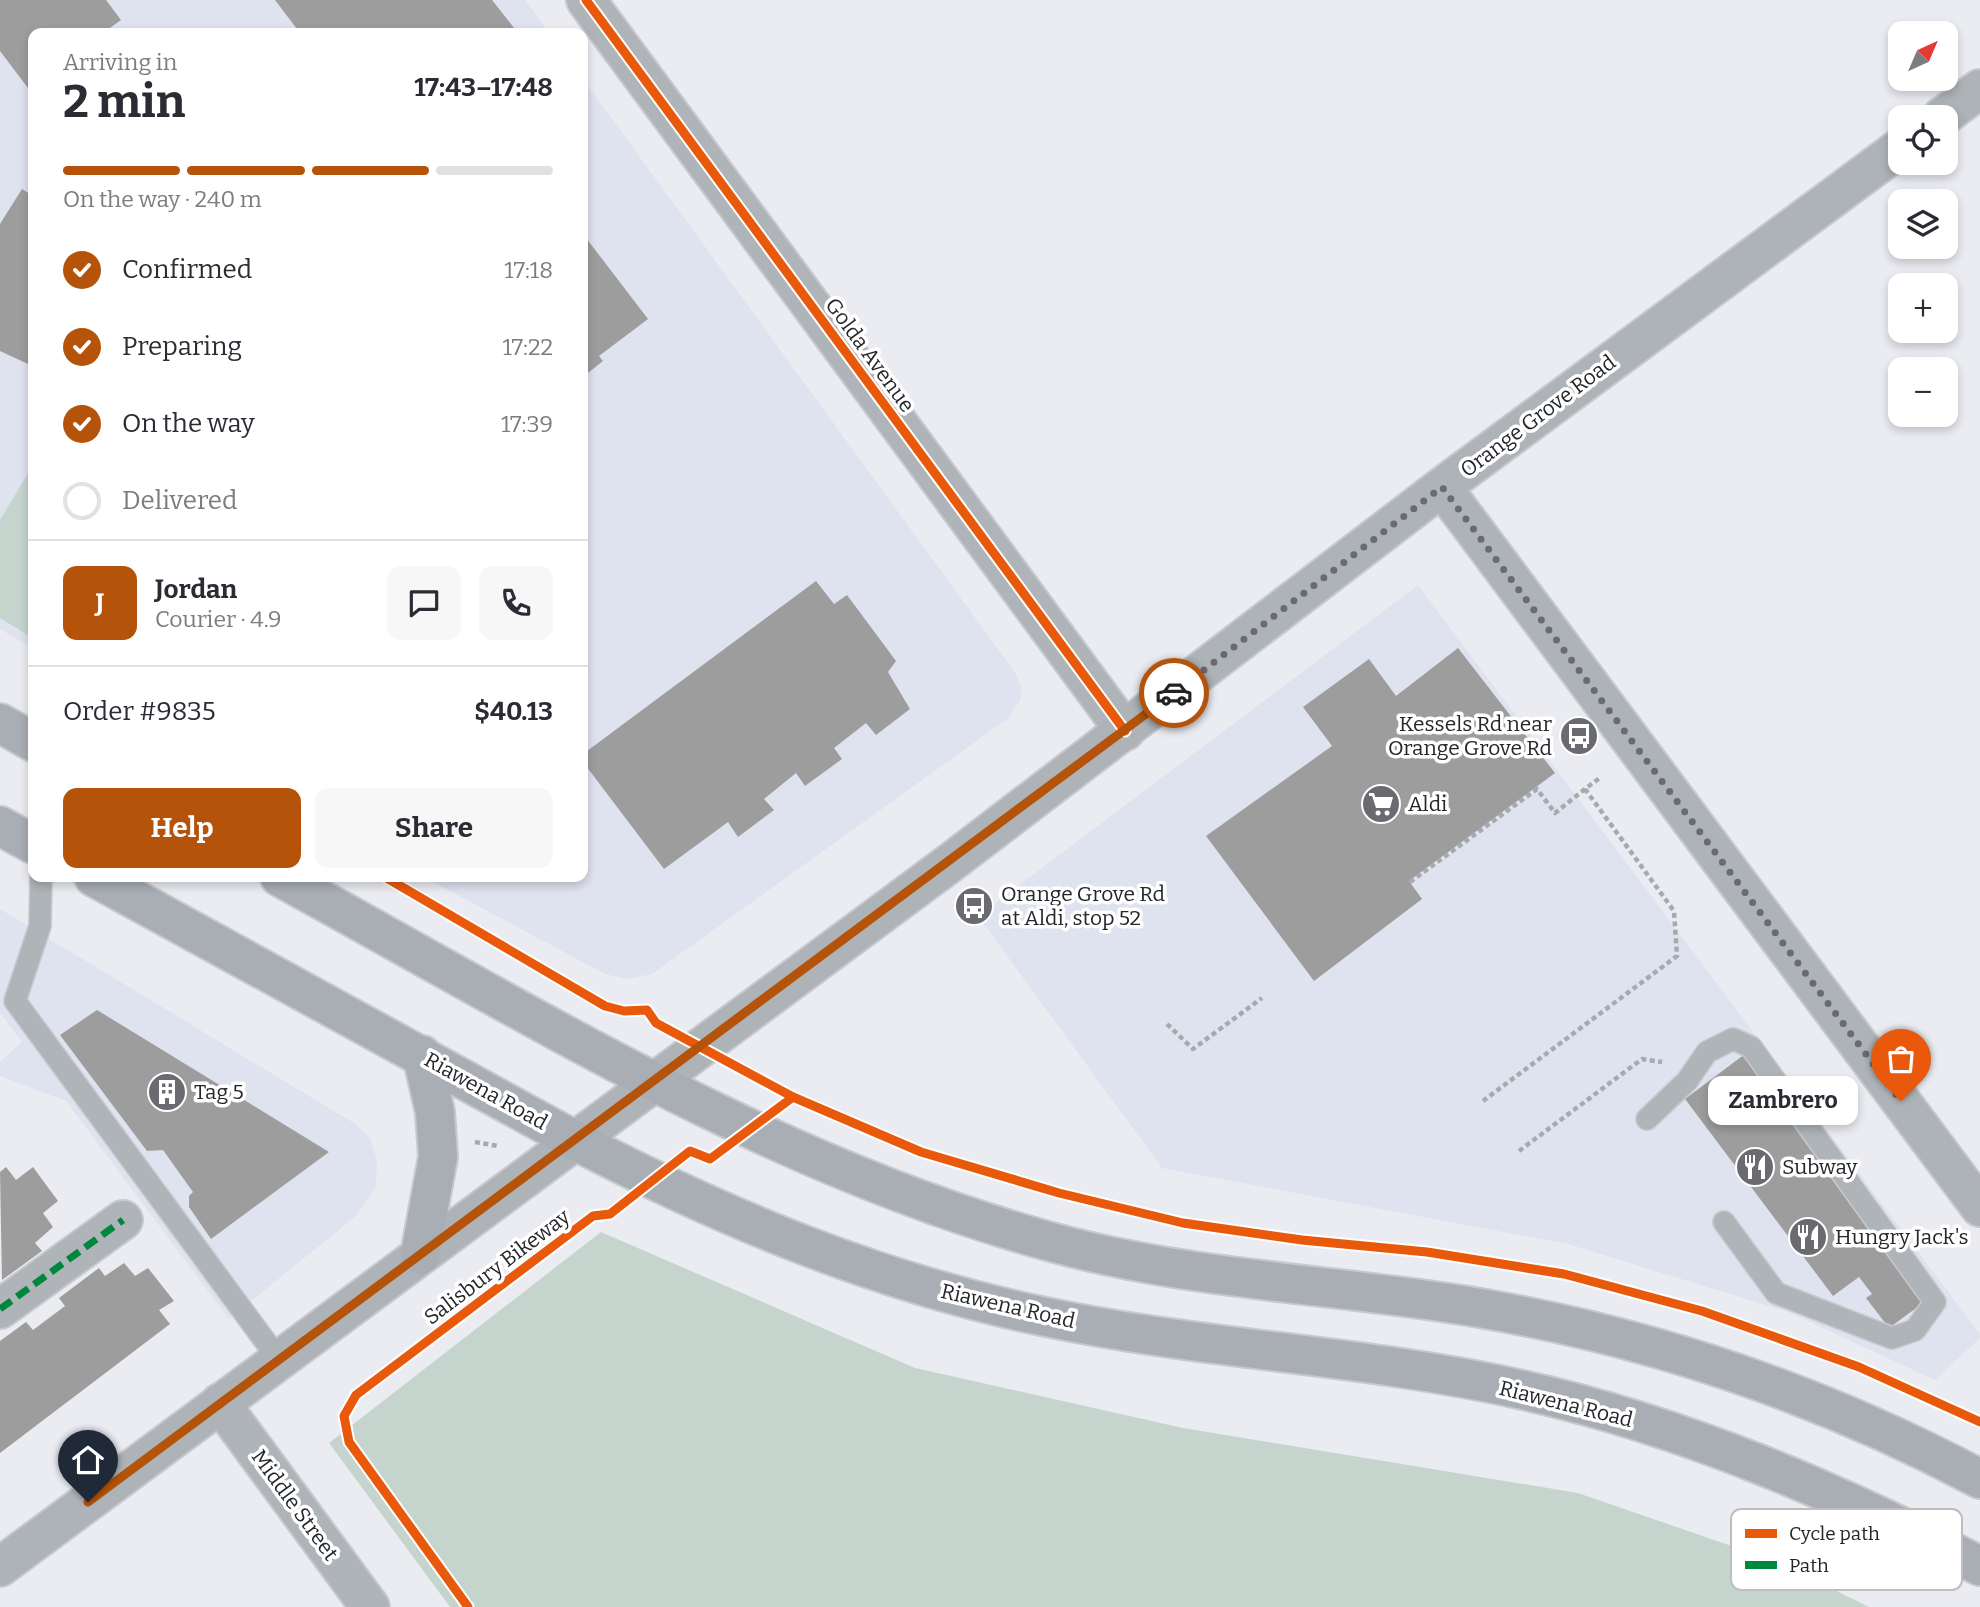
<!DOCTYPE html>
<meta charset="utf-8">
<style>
:root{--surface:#fff;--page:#f7f7f7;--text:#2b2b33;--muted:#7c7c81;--line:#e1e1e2;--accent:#b45309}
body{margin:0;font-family:Bitter,serif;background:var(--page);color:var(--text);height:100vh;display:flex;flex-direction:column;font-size:26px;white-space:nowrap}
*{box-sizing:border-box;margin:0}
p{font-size:23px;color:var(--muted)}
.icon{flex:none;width:38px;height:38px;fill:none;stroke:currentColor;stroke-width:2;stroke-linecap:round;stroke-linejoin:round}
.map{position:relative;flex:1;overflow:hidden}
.panel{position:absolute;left:28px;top:28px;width:560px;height:854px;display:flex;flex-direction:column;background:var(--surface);border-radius:14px;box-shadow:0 4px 10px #0003}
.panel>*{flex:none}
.needle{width:46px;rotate:44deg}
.buttons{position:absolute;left:1888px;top:21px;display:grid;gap:14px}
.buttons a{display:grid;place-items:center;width:70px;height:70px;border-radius:14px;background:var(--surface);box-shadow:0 4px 10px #0003;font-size:35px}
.pin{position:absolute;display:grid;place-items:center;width:60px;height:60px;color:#fff;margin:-72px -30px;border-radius:50% 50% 50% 0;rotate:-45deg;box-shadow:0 0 7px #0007}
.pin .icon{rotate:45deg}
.courier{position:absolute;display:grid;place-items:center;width:70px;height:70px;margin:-35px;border:5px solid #b45309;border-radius:50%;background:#fff;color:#222;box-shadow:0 2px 9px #0007}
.bubble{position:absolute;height:49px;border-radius:14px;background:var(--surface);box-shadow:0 4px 10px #0003;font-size:23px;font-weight:700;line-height:49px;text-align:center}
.headline em{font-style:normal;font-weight:700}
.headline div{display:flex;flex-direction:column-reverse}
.headline{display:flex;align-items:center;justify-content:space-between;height:119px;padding:0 35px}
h1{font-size:46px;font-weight:700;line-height:52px}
.bar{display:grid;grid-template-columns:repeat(4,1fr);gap:10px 7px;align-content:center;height:84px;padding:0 35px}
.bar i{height:9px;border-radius:5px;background:var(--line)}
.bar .on{background:var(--accent)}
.bar p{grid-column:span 4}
.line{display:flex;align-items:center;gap:18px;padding:0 35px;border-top:2px solid var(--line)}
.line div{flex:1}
.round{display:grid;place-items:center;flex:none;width:74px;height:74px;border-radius:14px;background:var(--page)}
ol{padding:0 35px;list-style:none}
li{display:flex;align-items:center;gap:21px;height:77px}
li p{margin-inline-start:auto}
li .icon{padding:7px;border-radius:50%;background:var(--accent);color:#fff;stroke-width:4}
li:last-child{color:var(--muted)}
li i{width:38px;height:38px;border:4px solid var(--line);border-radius:50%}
.cta{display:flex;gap:14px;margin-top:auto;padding:14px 35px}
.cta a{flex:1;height:80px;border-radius:14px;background:var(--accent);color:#fff;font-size:28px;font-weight:700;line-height:80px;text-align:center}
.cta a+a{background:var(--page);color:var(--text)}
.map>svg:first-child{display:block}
.built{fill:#dfe2ef}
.green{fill:#c5d5cd}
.building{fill:#9e9d9e}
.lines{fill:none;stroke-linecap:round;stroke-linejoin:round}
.service-casing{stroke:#c8c9cd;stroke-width:24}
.minor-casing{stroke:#c8c9cd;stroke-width:42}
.secondary-casing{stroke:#c8c9cd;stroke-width:42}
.trunk-casing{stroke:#c8c9cd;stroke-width:42}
.path{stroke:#a6aaae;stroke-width:4.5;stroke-dasharray:5 3.5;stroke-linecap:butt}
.service{stroke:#afb4b8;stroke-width:21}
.minor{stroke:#afb4b8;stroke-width:38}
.secondary{stroke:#aeb3b8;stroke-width:38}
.trunk{stroke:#a8aeb4;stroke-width:38}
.quiet{stroke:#00873e;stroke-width:7;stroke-dasharray:14 7;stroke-linecap:butt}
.cycleway-casing{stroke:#fff;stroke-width:13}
.cycleway{stroke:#e8590c;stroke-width:9}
.done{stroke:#6a6b70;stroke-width:7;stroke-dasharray:0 12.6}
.route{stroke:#b45309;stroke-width:9}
.labels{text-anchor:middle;stroke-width:7;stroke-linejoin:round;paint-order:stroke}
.street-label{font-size:21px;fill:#25262a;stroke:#fff}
.poi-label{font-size:21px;fill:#25262a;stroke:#fff;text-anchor:start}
.key{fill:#fff;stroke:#bebebf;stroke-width:2}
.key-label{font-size:19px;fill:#25262a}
</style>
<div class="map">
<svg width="1980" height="1607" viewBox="0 0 1980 1607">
<rect width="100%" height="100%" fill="#ebecf2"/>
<path class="built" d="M 0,0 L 525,0 L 549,33 L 33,33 L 33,649 L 0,629 Z
M 583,79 L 1016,674 L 1021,688 L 1020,701 L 1007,719 L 652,974 L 628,979 L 605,974 L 424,877 L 583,877 Z
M 1418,585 L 1980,1334 L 1980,1338 L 1935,1380 L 1788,1312 L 1568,1244 L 1162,1168 L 978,916 Z
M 0,909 L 357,1125 L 371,1140 L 377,1161 L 376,1187 L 356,1216 L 229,1319 L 66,1101 L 0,1076 L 0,1062 L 22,1042 L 0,1013 Z"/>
<path class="green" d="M 33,465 L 33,634 L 31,637 L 0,618 L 0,520 Z
M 601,1232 L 915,1368 L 1183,1428 L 1578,1493 L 1778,1562 L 1869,1607 L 450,1607 L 329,1443 Z"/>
<path class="building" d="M 0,0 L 106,0 L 121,20 L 103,33 L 33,33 L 33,84 L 28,88 L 0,51 Z
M 275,0 L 492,0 L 518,33 L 300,33 Z
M 22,189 L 33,196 L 33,356 L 28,364 L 0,351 L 0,224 Z
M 583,234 L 648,319 L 599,356 L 603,361 L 583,377 Z
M 816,581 L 834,604 L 847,595 L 896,661 L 888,672 L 910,709 L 876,735 L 866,723 L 834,748 L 842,759 L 805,786 L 796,773 L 764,799 L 774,810 L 738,837 L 728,822 L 664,869 L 583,762 L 583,754 Z
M 1458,648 L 1555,773 L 1409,881 L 1422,899 L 1314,981 L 1206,836 L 1332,746 L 1303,707 L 1369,659 L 1396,696 Z
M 97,1010 L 329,1152 L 211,1239 L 189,1207 L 189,1196 L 193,1192 L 163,1150 L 147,1151 L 60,1035 Z
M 1745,1054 L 1912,1275 L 1905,1279 L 1923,1303 L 1889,1328 L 1866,1298 L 1872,1294 L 1859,1277 L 1833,1296 L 1685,1099 Z
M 6,1167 L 16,1180 L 33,1167 L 58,1201 L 43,1213 L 53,1227 L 35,1243 L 42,1251 L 2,1280 L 0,1172 Z
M 124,1263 L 135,1276 L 148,1268 L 174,1301 L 159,1310 L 170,1324 L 0,1453 L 0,1341 L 26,1322 L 33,1330 L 65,1306 L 59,1298 L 99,1268 L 105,1276 Z"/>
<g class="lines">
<defs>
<path id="service" d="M 41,877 L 40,926 L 15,1001 L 279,1360
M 1647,1119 L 1687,1081 L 1707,1052 L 1733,1039 L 1751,1047 L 1935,1302 L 1915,1330 L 1892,1338 L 1776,1293 L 1724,1222"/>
<path id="minor" d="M 586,0 L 1125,731
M 0,1309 L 123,1220
M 220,1403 L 370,1607"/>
<path id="secondary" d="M 1942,117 L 1980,89
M 1442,487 L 1980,1207
M 0,1567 L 950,863 L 1442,487 L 1900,148"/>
<path id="trunk" d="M 0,723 L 33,742
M 0,826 L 33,844
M 94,877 L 574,1140 C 724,1218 880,1283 1046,1317 C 1204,1350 1366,1355 1523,1390 C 1683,1426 1835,1491 1980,1566
M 280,877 C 530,1014 777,1168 1055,1243 C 1195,1281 1339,1284 1480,1308 C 1655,1338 1824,1396 1980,1479
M 420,1255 L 438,1157 L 435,1112 L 422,1055"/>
</defs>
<use href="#service" class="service-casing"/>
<use href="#minor" class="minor-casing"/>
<use href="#secondary" class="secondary-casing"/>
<use href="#trunk" class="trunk-casing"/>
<path class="path" d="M 1410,882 L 1537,789 L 1555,813 L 1585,789
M 1167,1024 L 1193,1049 L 1262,998
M 1483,1101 L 1677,956 L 1674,911 L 1585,789 L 1601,777
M 475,1142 L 498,1146
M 1519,1151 L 1642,1059 L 1662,1062"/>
<use href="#service" class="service"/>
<use href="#minor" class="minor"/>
<use href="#secondary" class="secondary"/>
<use href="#trunk" class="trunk"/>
<path class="quiet" d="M 0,1309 L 123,1220"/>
<defs>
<path id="cycleway" d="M 586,0 L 1125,731
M 385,877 L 605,1006 L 624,1011 L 647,1010 L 656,1023 L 793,1097 L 921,1152 L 1059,1193 L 1183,1223 L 1302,1240 L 1427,1252 L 1564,1274 L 1702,1311 L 1859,1367 L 1980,1422
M 468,1607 L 349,1442 L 344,1416 L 356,1395 L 593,1216 L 610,1214 L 690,1151 L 710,1159 L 793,1097"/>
</defs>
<use href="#cycleway" class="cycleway-casing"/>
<use href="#cycleway" class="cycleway"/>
</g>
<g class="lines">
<path class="done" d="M 1174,693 L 1442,487 L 1901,1101"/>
<path class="route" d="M 88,1502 L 1174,693"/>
</g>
<defs>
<symbol id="bus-disc" viewBox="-11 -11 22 22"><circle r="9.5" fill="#6a6b70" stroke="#fff"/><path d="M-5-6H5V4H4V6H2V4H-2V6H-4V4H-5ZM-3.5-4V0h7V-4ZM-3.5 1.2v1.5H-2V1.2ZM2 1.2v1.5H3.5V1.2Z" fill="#fff"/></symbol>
<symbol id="supermarket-disc" viewBox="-11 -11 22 22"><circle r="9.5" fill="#6a6b70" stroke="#fff"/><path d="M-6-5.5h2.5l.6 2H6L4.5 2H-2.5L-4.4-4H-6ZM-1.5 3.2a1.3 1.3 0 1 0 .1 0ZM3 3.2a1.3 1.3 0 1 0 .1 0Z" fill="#fff"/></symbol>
<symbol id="building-disc" viewBox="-11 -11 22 22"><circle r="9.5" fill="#6a6b70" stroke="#fff"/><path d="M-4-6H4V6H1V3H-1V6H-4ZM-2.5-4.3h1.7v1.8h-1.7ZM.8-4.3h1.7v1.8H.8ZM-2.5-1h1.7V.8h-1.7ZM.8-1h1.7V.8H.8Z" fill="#fff"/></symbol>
<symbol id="restaurant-disc" viewBox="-11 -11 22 22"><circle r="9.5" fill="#6a6b70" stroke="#fff"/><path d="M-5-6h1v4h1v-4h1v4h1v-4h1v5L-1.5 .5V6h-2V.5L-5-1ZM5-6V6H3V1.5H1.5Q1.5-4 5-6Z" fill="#fff"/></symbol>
</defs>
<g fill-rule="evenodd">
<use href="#bus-disc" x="1557" y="714" width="44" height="44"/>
<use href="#supermarket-disc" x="1359" y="782" width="44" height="44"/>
<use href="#bus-disc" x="952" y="884" width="44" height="44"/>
<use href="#building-disc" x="145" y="1070" width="44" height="44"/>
<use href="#restaurant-disc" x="1733" y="1145" width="44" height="44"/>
<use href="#restaurant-disc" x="1786" y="1215" width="44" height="44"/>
</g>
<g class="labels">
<g class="street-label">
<text transform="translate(870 355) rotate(54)" y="7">Golda Avenue</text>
<text transform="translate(1538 416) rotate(-37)" y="7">Orange Grove Road</text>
<text transform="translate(486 1091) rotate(29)" y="7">Riawena Road</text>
<text transform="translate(497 1267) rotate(-37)" y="7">Salisbury Bikeway</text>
<text transform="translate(1008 1306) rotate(13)" y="7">Riawena Road</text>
<text transform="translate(1566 1404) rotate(14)" y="7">Riawena Road</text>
<text transform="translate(295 1505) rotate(54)" y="7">Middle Street</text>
</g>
<g class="poi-label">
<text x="1552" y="731" text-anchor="end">Kessels Rd near<tspan x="1552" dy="24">Orange Grove Rd</tspan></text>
<text x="1408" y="811">Aldi</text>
<text x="1001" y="901">Orange Grove Rd<tspan x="1001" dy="24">at Aldi, stop 52</tspan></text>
<text x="194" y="1099">Tag 5</text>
<text x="1782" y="1174">Subway</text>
<text x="1835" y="1244">Hungry Jack's</text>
</g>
</g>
<rect x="1731" y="1509" width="231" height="81" rx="10" class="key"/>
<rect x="1745" y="1529" width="32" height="9" fill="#e8590c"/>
<rect x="1745" y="1561" width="32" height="8" fill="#00873e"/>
<g class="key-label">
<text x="1789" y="1540">Cycle path</text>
<text x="1789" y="1572">Path</text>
</g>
</svg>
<div class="buttons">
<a><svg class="needle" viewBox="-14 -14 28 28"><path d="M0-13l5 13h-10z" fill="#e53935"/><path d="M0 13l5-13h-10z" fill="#7c7c81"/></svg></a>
<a><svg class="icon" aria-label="locate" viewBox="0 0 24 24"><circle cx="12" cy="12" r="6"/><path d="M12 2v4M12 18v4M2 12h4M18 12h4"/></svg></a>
<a><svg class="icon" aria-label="layers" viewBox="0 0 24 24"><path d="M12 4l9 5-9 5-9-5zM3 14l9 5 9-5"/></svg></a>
<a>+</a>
<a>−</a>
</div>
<div class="pin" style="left:1901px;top:1101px;background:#ea580c"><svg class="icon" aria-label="bag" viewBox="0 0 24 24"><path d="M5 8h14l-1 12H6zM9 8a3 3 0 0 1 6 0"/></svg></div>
<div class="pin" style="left:88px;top:1502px;background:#1f2937"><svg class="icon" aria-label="home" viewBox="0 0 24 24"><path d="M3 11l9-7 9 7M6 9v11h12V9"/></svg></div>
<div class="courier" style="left:1174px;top:693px"><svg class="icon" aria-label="car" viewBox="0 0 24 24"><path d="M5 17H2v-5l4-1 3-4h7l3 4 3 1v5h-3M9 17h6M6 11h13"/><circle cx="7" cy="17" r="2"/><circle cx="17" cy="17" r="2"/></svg></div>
<div class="bubble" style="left:1708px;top:1076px;width:150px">Zambrero</div>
<section class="panel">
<div class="headline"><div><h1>2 min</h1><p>Arriving in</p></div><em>17:43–17:48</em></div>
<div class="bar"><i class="on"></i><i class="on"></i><i class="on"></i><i></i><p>On the way · 240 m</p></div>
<ol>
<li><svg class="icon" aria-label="check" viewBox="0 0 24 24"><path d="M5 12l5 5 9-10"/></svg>Confirmed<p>17:18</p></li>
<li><svg class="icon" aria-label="check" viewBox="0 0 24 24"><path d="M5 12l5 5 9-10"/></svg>Preparing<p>17:22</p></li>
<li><svg class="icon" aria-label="check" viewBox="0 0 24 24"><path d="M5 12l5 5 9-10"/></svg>On the way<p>17:39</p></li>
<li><i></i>Delivered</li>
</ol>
<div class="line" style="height:126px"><b class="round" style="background:var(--accent);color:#fff">J</b><div><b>Jordan</b><p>Courier · 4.9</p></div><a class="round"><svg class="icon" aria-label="chat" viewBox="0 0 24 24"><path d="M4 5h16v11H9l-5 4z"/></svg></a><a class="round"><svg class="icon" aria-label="phone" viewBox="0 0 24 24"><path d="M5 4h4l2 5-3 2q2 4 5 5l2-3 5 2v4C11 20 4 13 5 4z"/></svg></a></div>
<div class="line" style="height:91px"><div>Order #9835</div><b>$40.13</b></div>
<div class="cta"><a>Help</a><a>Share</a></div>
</section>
</div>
